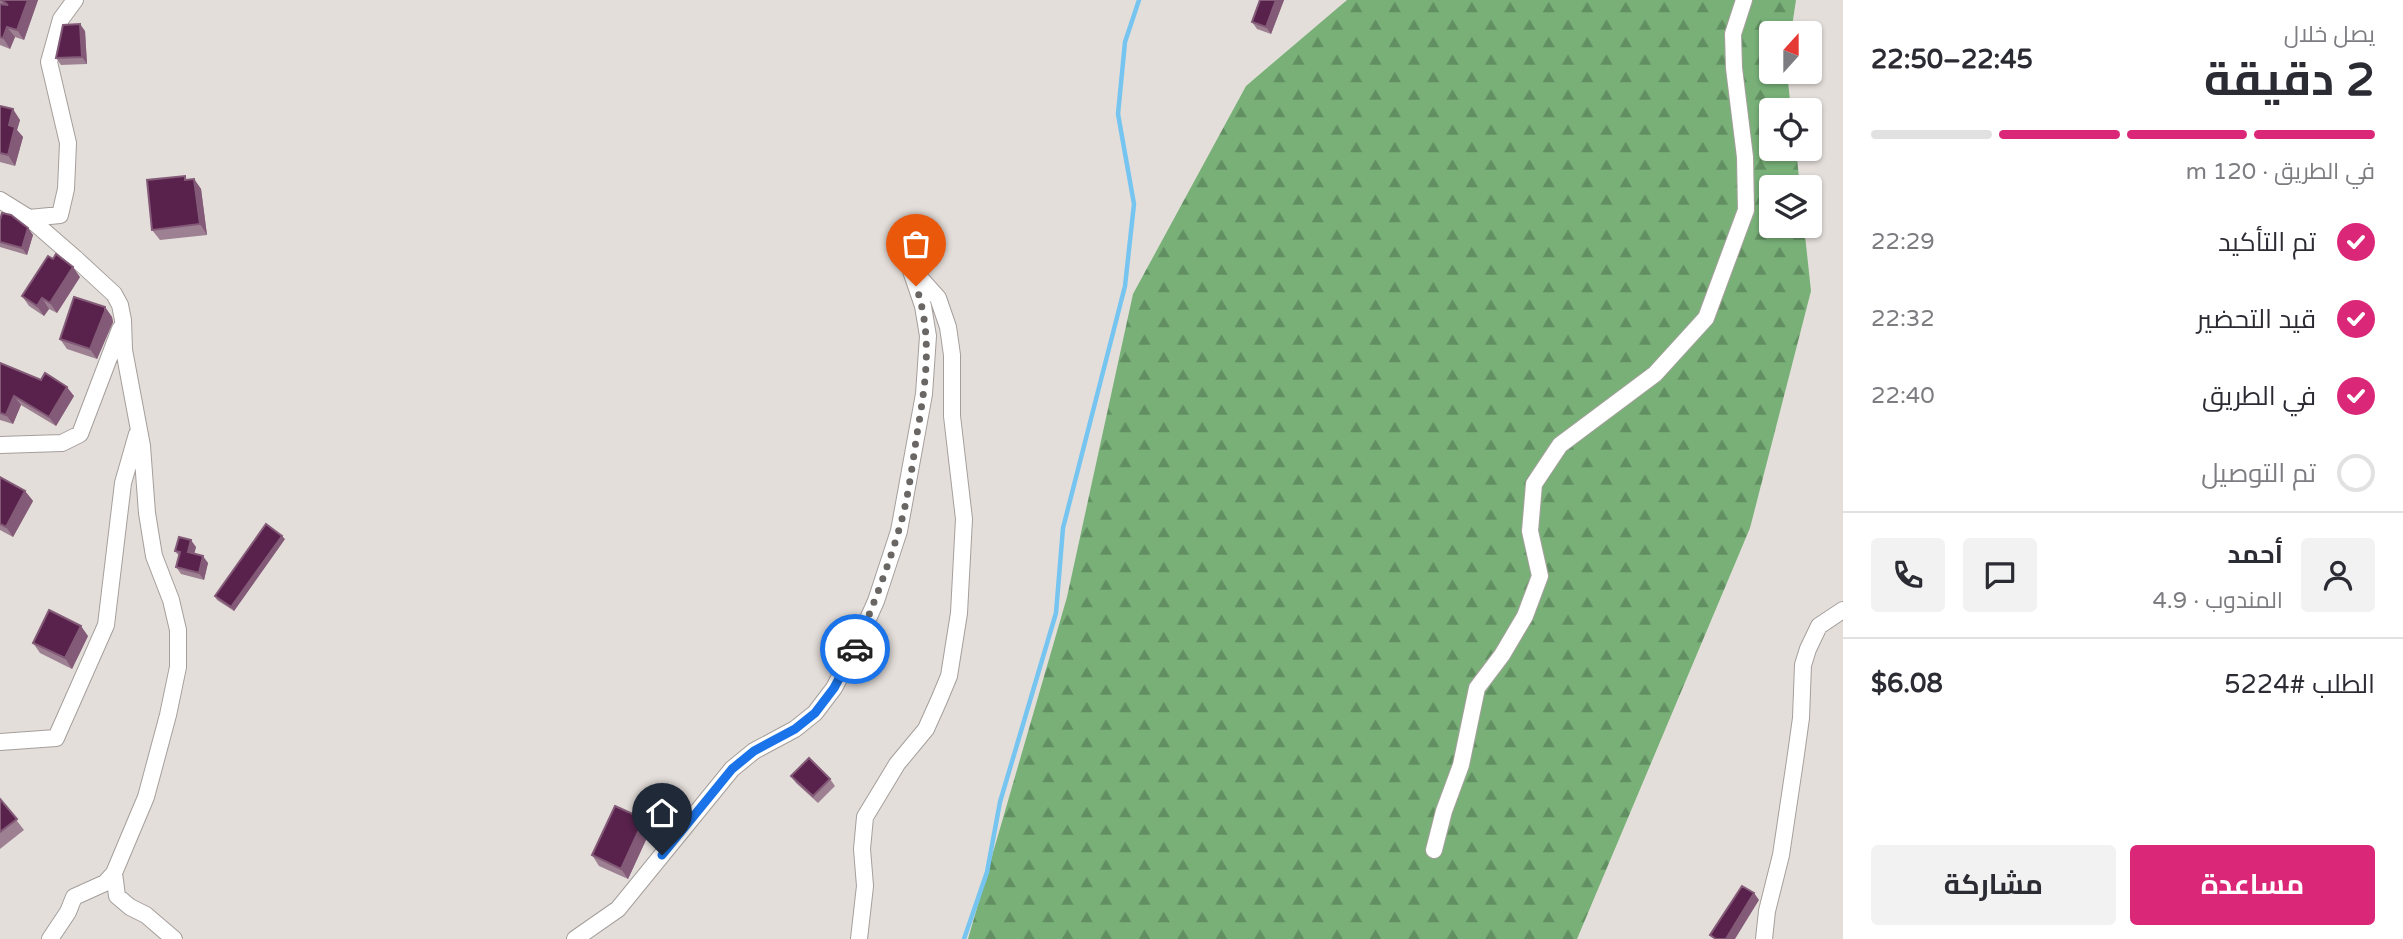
<!DOCTYPE html>
<html lang="ar">
<meta charset="utf-8">
<style>
:root{--surface:#fff;--page:#f2f2f3;--text:#2b2b33;--muted:#7c7c81;--line:#e1e1e2;--accent:#db2777}
body{margin:0;font-family:"Varela Round",Cairo,sans-serif;background:var(--page);color:var(--text);direction:rtl;height:100vh;display:flex;flex-direction:column;font-size:26px;white-space:nowrap}
*{box-sizing:border-box;margin:0}
p{font-size:23px;color:var(--muted)}
.icon{flex:none;width:38px;height:38px;fill:none;stroke:currentColor;stroke-width:2;stroke-linecap:round;stroke-linejoin:round}
.map{position:relative;flex:1;overflow:hidden;direction:ltr}
.panel{display:flex;flex-direction:column;background:var(--surface);width:560px}
.panel>*{flex:none}
.needle{width:46px;rotate:21deg}
.fabs{position:absolute;left:1759px;top:21px;display:grid;gap:14px}
.fabs a{display:grid;place-items:center;width:63px;height:63px;border-radius:7px;background:var(--surface);box-shadow:0 2px 5px #0004;font-size:35px}
.pin{position:absolute;display:grid;place-items:center;width:60px;height:60px;color:#fff;margin:-72px -30px;border-radius:50% 50% 50% 0;rotate:-45deg;box-shadow:0 0 7px #0007}
.pin .icon{rotate:45deg}
.courier{position:absolute;display:grid;place-items:center;width:70px;height:70px;margin:-35px;border:5px solid #1a73e8;border-radius:50%;background:#fff;color:#222;box-shadow:0 2px 9px #0007}
.overview em{font-style:normal;font-weight:700}
.overview div{display:flex;flex-direction:column-reverse}
.overview{display:flex;align-items:center;justify-content:space-between;height:119px;padding:0 28px}
h1{font-size:46px;font-weight:700;line-height:52px}
.bar{display:grid;grid-template-columns:repeat(4,1fr);gap:10px 7px;align-content:center;height:84px;padding:0 28px}
.bar i{height:9px;border-radius:5px;background:var(--line)}
.bar .current{background:var(--accent)}
.bar p{grid-column:span 4}
.line{display:flex;align-items:center;gap:18px;padding:0 28px;border-top:2px solid var(--line)}
.line div{flex:1}
.round{display:grid;place-items:center;flex:none;width:74px;height:74px;border-radius:7px;background:var(--page)}
ol{padding:0 28px;list-style:none}
li{display:flex;align-items:center;gap:21px;height:77px}
li p{margin-inline-start:auto}
li .icon{padding:7px;border-radius:50%;background:var(--accent);color:#fff;stroke-width:4}
li:last-child{color:var(--muted)}
li i{width:38px;height:38px;border:4px solid var(--line);border-radius:50%}
.primary-button{display:flex;gap:14px;margin-top:auto;padding:14px 28px}
.primary-button a{flex:1;height:80px;border-radius:7px;background:var(--accent);color:#fff;font-size:28px;font-weight:700;line-height:80px;text-align:center}
.primary-button a+a{background:var(--page);color:var(--text)}
main{display:flex;flex:1;min-height:0}
.map>svg:first-child{display:block}
.forest{fill:url(#forest-firs)}
.lines{fill:none;stroke-linecap:round;stroke-linejoin:round}
.stream{stroke:#76c5f0;stroke-width:4.5}
.street-casing{stroke:#a59f9c;stroke-width:18}
.street{stroke:#fff;stroke-width:16}
.wall{fill:#9e8093}
.shaded-wall{fill:#835a77}
.building{fill:#59224c;stroke:#835a77;stroke-width:2}
.done{stroke:#696664;stroke-width:7;stroke-dasharray:0 12.6}
.route{stroke:#1a73e8;stroke-width:9}
</style>
<main>
<section class="panel">
<div class="overview"><div><h1>2 دقيقة</h1><p>يصل خلال</p></div><em>22:45–22:50</em></div>
<div class="bar"><i class="current"></i><i class="current"></i><i class="current"></i><i></i><p>في الطريق · 120 m</p></div>
<ol>
<li><svg class="icon" aria-label="check" viewBox="0 0 24 24"><path d="M5 12l5 5 9-10"/></svg>تم التأكيد<p>22:29</p></li>
<li><svg class="icon" aria-label="check" viewBox="0 0 24 24"><path d="M5 12l5 5 9-10"/></svg>قيد التحضير<p>22:32</p></li>
<li><svg class="icon" aria-label="check" viewBox="0 0 24 24"><path d="M5 12l5 5 9-10"/></svg>في الطريق<p>22:40</p></li>
<li><i></i>تم التوصيل</li>
</ol>
<div class="line" style="height:126px"><a class="round"><svg class="icon" aria-label="person" viewBox="0 0 24 24"><circle cx="12" cy="8" r="4"/><path d="M4 21q1-7 8-7t8 7"/></svg></a><div><b>أحمد</b><p>المندوب · 4.9</p></div><a class="round"><svg class="icon" aria-label="chat" viewBox="0 0 24 24"><path d="M4 5h16v11H9l-5 4z"/></svg></a><a class="round"><svg class="icon" aria-label="phone" viewBox="0 0 24 24"><path d="M5 4h4l2 5-3 2q2 4 5 5l2-3 5 2v4C11 20 4 13 5 4z"/></svg></a></div>
<div class="line" style="height:91px"><div>الطلب #5224</div><b>$6.08</b></div>
<div class="primary-button"><a>مساعدة</a><a>مشاركة</a></div>
</section>
<div class="map">
<svg width="1843" height="939" viewBox="0 0 1843 939">
<defs>
<pattern id="forest-firs" width="22" height="20" patternUnits="userSpaceOnUse" patternTransform="scale(1.75)"><rect width="22" height="20" fill="#78b078"/><path d="M5 1l3.5 6h-7zM16 11l3.5 6h-7z" fill="#628f62"/></pattern>
</defs>
<rect width="100%" height="100%" fill="#e4deda"/>
<path class="forest" d="M 1347,0 L 1796,0 L 1791,33 L 1771,33 L 1771,72 L 1787,72 L 1791,110 L 1771,110 L 1771,149 L 1796,149 L 1800,187 L 1771,187 L 1771,226 L 1804,226 L 1811,291 L 1750,528 L 1577,939 L 968,939 L 1067,597 L 1133,294 L 1246,86 Z"/>
<g class="lines">
<path class="stream" d="M 964,939 L 987,872 L 1000,802 L 1056,613 L 1063,528 L 1125,286 L 1134,204 L 1118,114 L 1125,42 L 1139,0"/>
<defs>
<path id="street" d="M 0,200 L 29,218 L 75,258 L 114,294 L 120,305 L 123,320 L 124,350 L 142,446 L 147,513 L 154,556 L 171,600 L 178,630 L 178,667 L 168,715 L 146,797 L 114,873 L 117,896 L 130,907 L 146,915 L 174,939
M 29,218 L 60,215 L 66,189 L 68,143 L 49,62 L 61,19 L 75,0
M 0,445 L 62,443 L 80,434 L 120,329
M 0,742 L 56,738 L 106,625 L 123,483 L 137,434
M 1434,850 L 1444,811 L 1461,765 L 1477,688 L 1502,655 L 1525,616 L 1540,576 L 1530,531 L 1534,484 L 1560,445 L 1655,374 L 1706,318 L 1746,210 L 1745,157 L 1734,68 L 1733,34 L 1744,0
M 50,939 L 68,912 L 74,897 L 105,883 L 114,873
M 575,939 L 618,909 L 732,769 L 754,751 L 795,729 L 815,713 L 834,688 L 854,650 L 876,601 L 899,531 L 924,394 L 928,336 L 923,306 L 909,265
M 859,939 L 865,886 L 862,849 L 865,817 L 897,764 L 926,729 L 939,700 L 949,676 L 959,613 L 964,519 L 952,416 L 952,355 L 948,327 L 938,298 L 913,270
M 1764,939 L 1767,911 L 1781,855 L 1795,761 L 1801,718 L 1803,665 L 1808,649 L 1819,626 L 1843,610"/>
</defs>
<use href="#street" class="street-casing"/>
<use href="#street" class="street"/>
</g>
<path class="wall" d="M 0,0 L 38,0 L 24,40 L 15,37 L 10,49 L 0,45 Z
M 1260,0 L 1284,0 L 1271,34 L 1257,29 L 1252,22 Z
M 85,31 L 87,64 L 61,65 L 56,58 Z
M 0,106 L 20,120 L 17,130 L 23,137 L 15,166 L 0,162 Z
M 194,179 L 201,189 L 207,235 L 160,240 L 152,230 L 188,180 Z
M 0,220 L 28,228 L 33,235 L 27,255 L 0,247 Z
M 80,277 L 57,313 L 49,309 L 44,316 L 29,306 L 22,296 Z
M 105,307 L 112,317 L 113,322 L 97,359 L 67,349 L 60,339 Z
M 0,363 L 74,396 L 56,426 L 21,405 L 13,424 L 0,420 Z
M 0,477 L 25,491 L 33,501 L 13,537 L 0,530 Z
M 285,539 L 234,611 L 217,600 L 215,596 Z
M 196,547 L 194,553 L 208,563 L 204,580 L 181,574 L 176,567 L 179,556 L 175,551 Z
M 88,636 L 72,669 L 40,653 L 33,643 Z
M 791,776 L 830,779 L 835,786 L 818,803 L 796,783 Z
M 0,799 L 24,830 L 0,849 Z
M 651,829 L 628,879 L 599,866 L 592,855 Z"/>
<path class="shaded-wall" d="M 28,0 L 38,0 L 24,40 L 17,30 Z
M 1276,0 L 1284,0 L 1271,34 L 1266,27 Z
M 80,24 L 85,31 L 87,64 L 82,57 Z
M 7,27 L 15,37 L 10,49 L 3,38 Z
M 13,109 L 20,120 L 17,130 L 23,137 L 15,166 L 8,155 L 9,125 Z
M 194,179 L 201,189 L 207,235 L 200,224 Z
M 28,228 L 33,235 L 27,255 L 22,248 Z
M 73,267 L 80,277 L 57,313 L 50,303 Z
M 42,298 L 49,309 L 44,316 L 37,306 Z
M 105,307 L 112,317 L 113,322 L 97,359 L 90,349 Z
M 67,387 L 74,396 L 56,426 L 49,417 Z
M 14,396 L 21,405 L 13,424 L 6,415 Z
M 25,491 L 33,501 L 13,537 L 6,527 Z
M 282,536 L 285,539 L 234,611 L 231,607 Z
M 191,540 L 196,547 L 193,559 L 188,552 Z
M 203,556 L 208,563 L 204,580 L 199,573 Z
M 81,626 L 88,636 L 72,669 L 65,658 Z
M 644,819 L 651,829 L 628,879 L 621,869 Z
M 1754,893 L 1759,900 L 1735,939 L 1726,939 Z"/>
<path class="building" d="M 1,0 L 28,0 L 17,30 L 7,27 L 3,38 L 0,37 L 0,4 L 8,5 Z
M 1260,0 L 1276,0 L 1266,27 L 1252,22 Z
M 80,24 L 82,57 L 56,58 L 63,25 Z
M 0,106 L 13,109 L 9,125 L 15,127 L 8,155 L 0,153 Z
M 185,176 L 185,180 L 194,179 L 200,224 L 152,230 L 147,180 Z
M 2,213 L 11,215 L 28,228 L 22,248 L 0,242 L 0,220 Z
M 56,254 L 73,267 L 50,303 L 42,298 L 37,306 L 22,296 L 48,256 L 53,259 Z
M 74,297 L 105,307 L 105,311 L 90,349 L 60,339 Z
M 0,363 L 41,380 L 45,373 L 67,387 L 49,417 L 14,396 L 6,415 L 0,413 Z
M 0,477 L 25,491 L 6,527 L 0,524 Z
M 266,524 L 282,536 L 231,607 L 215,596 Z
M 179,537 L 191,540 L 188,552 L 203,556 L 199,573 L 176,567 L 180,552 L 175,551 Z
M 49,610 L 81,626 L 65,658 L 33,643 Z
M 809,758 L 830,779 L 813,796 L 791,776 Z
M 0,799 L 17,819 L 0,832 Z
M 615,806 L 644,819 L 621,869 L 592,855 Z
M 1742,886 L 1754,893 L 1726,939 L 1716,939 L 1710,935 Z"/>
<g class="lines">
<path class="done" d="M 855,649 C 871,611 886,573 898,533 C 908,501 912,467 917,434 C 926,382 933,336 916,286"/>
<path class="route" d="M 662,855 L 732,769 L 754,751 L 795,729 L 815,713 L 834,688 L 855,649"/>
</g>
</svg>
<div class="fabs">
<a><svg class="needle" viewBox="-14 -14 28 28"><path d="M0-13l5 13h-10z" fill="#e53935"/><path d="M0 13l5-13h-10z" fill="#7c7c81"/></svg></a>
<a><svg class="icon" aria-label="locate" viewBox="0 0 24 24"><circle cx="12" cy="12" r="6"/><path d="M12 2v4M12 18v4M2 12h4M18 12h4"/></svg></a>
<a><svg class="icon" aria-label="layers" viewBox="0 0 24 24"><path d="M12 4l9 5-9 5-9-5zM3 14l9 5 9-5"/></svg></a>
</div>
<div class="pin" style="left:916px;top:286px;background:#ea580c"><svg class="icon" aria-label="bag" viewBox="0 0 24 24"><path d="M5 8h14l-1 12H6zM9 8a3 3 0 0 1 6 0"/></svg></div>
<div class="pin" style="left:662px;top:855px;background:#1f2937"><svg class="icon" aria-label="home" viewBox="0 0 24 24"><path d="M3 11l9-7 9 7M6 9v11h12V9"/></svg></div>
<div class="courier" style="left:855px;top:649px"><svg class="icon" aria-label="car" viewBox="0 0 24 24"><path d="M5 17H2v-5l4-1 3-4h7l3 4 3 1v5h-3M9 17h6M6 11h13"/><circle cx="7" cy="17" r="2"/><circle cx="17" cy="17" r="2"/></svg></div>
</div>
</main>
